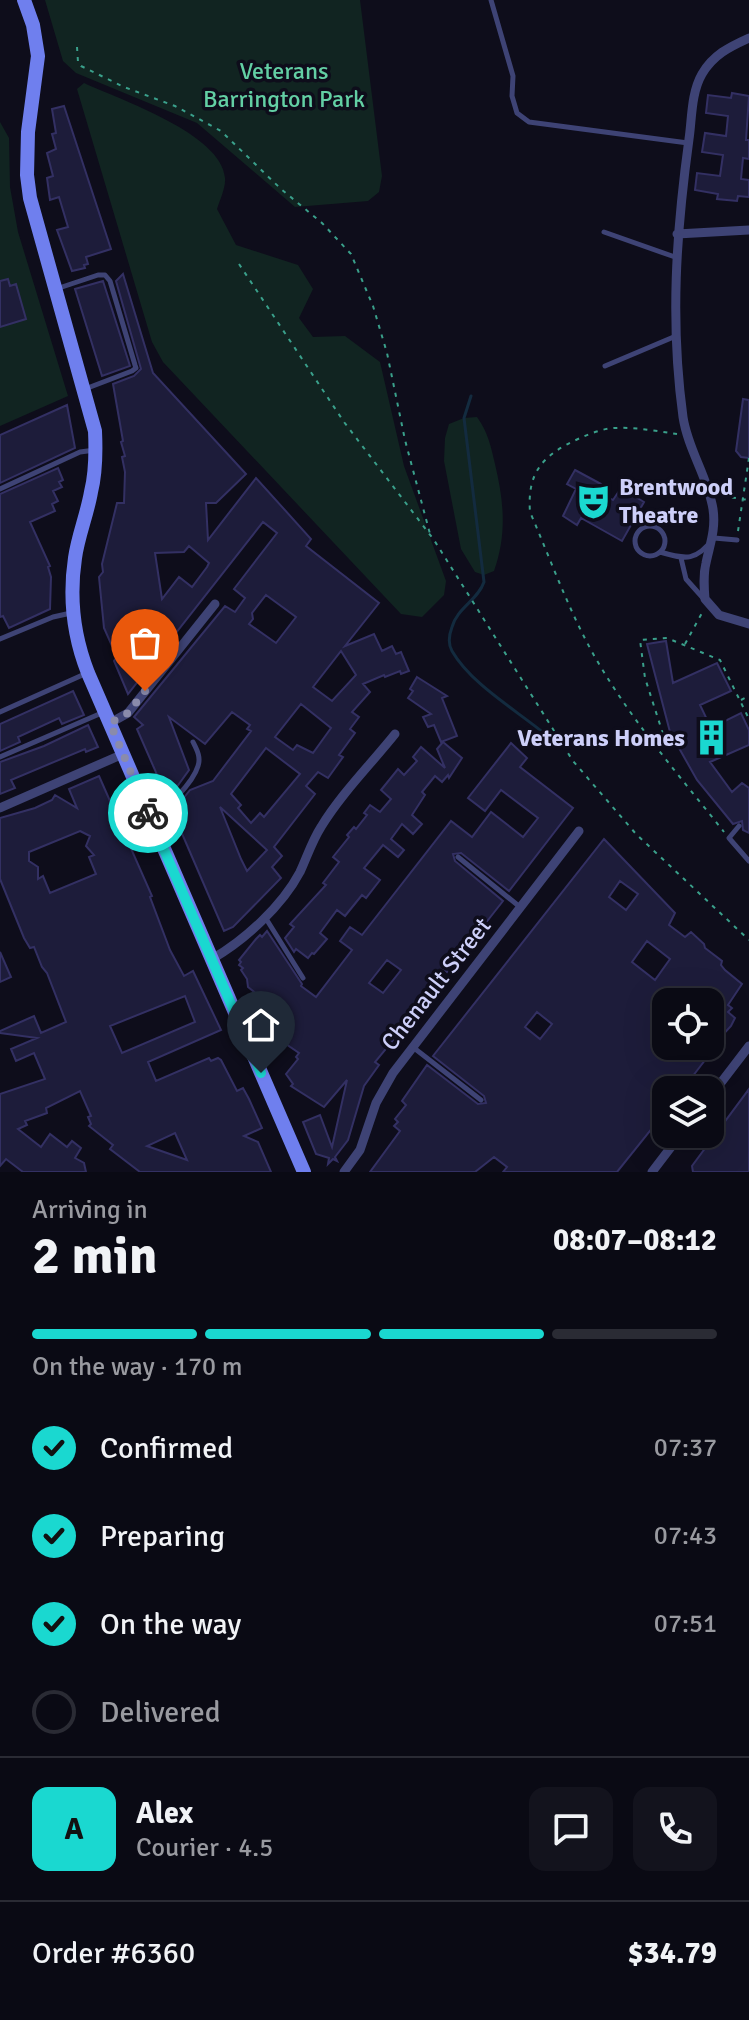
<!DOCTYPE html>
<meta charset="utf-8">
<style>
:root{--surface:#0a0a14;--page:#13131d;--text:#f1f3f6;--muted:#999aa0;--line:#2a2b34;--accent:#1ad8d0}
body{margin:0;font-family:Signika,sans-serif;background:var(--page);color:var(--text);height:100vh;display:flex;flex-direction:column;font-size:30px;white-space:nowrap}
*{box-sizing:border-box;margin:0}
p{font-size:26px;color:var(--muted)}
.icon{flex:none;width:44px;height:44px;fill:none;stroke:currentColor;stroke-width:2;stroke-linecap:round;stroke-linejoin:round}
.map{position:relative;height:1172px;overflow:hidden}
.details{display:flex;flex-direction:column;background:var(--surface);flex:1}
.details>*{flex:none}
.buttons{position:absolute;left:652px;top:988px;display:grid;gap:16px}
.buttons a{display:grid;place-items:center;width:72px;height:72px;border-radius:16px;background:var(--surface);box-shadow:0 8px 32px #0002,0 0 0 2px var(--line);font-size:40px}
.pin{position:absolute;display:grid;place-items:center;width:68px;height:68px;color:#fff;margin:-82px -34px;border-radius:50% 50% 50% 0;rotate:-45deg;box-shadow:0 0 8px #0007}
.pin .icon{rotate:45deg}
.courier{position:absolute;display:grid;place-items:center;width:80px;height:80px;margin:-40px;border:6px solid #1ad8d0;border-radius:50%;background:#fff;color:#222;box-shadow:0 2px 10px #0007}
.head em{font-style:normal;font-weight:700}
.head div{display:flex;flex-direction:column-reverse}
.head{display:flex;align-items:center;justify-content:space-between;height:136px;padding:0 32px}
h1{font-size:52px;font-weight:700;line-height:60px}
.bar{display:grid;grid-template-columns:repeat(4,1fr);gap:12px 8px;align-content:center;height:96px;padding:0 32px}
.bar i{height:10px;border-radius:6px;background:var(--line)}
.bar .selected{background:var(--accent)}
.bar p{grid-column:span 4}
.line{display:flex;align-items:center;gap:20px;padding:0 32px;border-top:2px solid var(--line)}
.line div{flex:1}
.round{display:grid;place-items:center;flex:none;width:84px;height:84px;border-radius:16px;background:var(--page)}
ol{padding:0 32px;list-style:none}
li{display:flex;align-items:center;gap:24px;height:88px}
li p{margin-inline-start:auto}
li .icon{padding:8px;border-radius:50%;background:var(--accent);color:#111;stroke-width:4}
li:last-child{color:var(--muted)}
li i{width:44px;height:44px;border:4px solid var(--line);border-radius:50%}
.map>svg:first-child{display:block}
.green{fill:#112421}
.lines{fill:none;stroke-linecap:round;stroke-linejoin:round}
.stream{stroke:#132b3f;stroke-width:3}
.building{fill:#1d1c3a;stroke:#333063;stroke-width:2;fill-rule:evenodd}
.path{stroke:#3aa08b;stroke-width:2;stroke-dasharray:4 6;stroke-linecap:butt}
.lane{stroke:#3e4375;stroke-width:5}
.street{stroke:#3e4375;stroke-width:9}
.secondary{stroke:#6f7fee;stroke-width:14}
.done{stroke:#8a8bab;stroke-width:8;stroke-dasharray:0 14.4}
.route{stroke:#1ad8d0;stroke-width:10}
.labels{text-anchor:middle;stroke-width:7;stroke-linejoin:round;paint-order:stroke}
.park-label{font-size:24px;fill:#63cfa4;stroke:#0e0d1b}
.poi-label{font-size:24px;font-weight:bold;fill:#cdcff9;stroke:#0e0d1b;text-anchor:start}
.street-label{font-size:24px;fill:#cdcff9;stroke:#0e0d1b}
</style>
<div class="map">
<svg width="749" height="1172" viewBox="0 0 749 1172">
<rect width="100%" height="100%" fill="#0e0d1b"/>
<path class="green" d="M 45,0 L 360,0 L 382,176 L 379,192 L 368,201 L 295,207 L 197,123 L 76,73 L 63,61 Z
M 84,83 C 121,100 222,134 225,178 C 226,187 220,200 217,209 L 236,245 L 298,265 L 313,289 L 299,318 L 313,337 L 345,336 L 380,362 L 404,466 L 446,581 L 444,595 L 422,617 L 401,614 L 163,362 L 152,342 L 77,89 Z
M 0,122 L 9,138 L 10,187 L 18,232 L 68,396 L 0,426 Z
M 477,417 C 488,432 491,447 495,464 C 504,502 507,534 494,571 L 484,575 L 475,572 L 461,549 L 444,461 L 445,438 L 449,424 L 464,418 Z"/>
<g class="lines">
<path class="stream" d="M 471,396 L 464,418 L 484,582 C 478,600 457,608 452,627 C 449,635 448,644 452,651 C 471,684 516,710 545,734"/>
</g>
<path class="building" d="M 732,93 L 749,96 L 746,140 L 749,140 L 749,159 L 743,158 L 741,179 L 749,180 L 749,197 L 738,196 L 737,201 L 717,199 L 718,194 L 695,190 L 697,173 L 720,176 L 723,155 L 702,152 L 705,133 L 726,136 L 728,116 L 706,113 L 708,95 L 731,98 Z
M 64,106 L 111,249 L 86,257 L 88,264 L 84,265 L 85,268 L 72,271 L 57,230 L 68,227 L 59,197 L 50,200 L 47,178 L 53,176 L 47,153 L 56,149 L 52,134 L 56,133 L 52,109 Z
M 123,274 L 153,373 L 246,474 L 216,503 L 206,503 L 208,540 L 256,478 L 311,539 L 306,546 L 379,603 L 345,646 L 374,634 L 382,651 L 392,646 L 396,654 L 401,652 L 409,671 L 401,674 L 400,671 L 385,677 L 384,675 L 363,684 L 370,692 L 352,712 L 359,717 L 350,729 L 355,733 L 339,755 L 343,757 L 328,778 L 318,772 L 306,786 L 315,794 L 274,847 L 282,856 L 272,867 L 281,878 L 233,927 L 224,931 L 177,822 L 180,821 L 175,809 L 190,790 L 213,781 L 251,731 L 247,729 L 250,725 L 232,712 L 205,744 L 169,717 L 189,770 L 171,795 L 170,791 L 165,793 L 137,729 L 143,725 L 134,717 L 225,606 L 235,612 L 245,598 L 234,589 L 277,533 L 263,522 L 128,694 L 114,661 L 133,636 L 112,646 L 104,628 L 99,577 L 103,572 L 102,564 L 117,503 L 124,503 L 125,472 L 122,457 L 125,456 L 121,442 L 123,441 L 113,384 L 134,376 L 141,369 L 116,281 ZM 189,546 L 209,563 L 207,567 L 192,587 L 179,577 L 162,599 L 155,553 L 184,552 ZM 266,595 L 296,617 L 276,643 L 249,624 L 253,619 L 252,613 ZM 341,651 L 356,675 L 332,701 L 313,687 ZM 301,704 L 331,728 L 313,753 L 297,745 L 293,750 L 275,737 ZM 266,748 L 300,774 L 264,817 L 260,813 L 251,823 L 238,808 L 241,805 L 231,794 ZM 220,807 L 267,850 L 247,871 L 241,859 Z
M 8,279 L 10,286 L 16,284 L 26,319 L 0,327 L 0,281 Z
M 103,281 L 130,366 L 102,376 L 75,289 Z
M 743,399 L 749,400 L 749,458 L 741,457 L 736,451 Z
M 67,405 L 75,448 L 0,483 L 0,435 Z
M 58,468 L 63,480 L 59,482 L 62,487 L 53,491 L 58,501 L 52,504 L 55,511 L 30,522 L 50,566 L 48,567 L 51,577 L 50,609 L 9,628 L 3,616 L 0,617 L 0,494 Z
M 575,470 L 601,484 L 597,491 L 613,500 L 621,488 L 644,502 L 622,541 L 581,518 L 577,525 L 563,516 L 576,489 L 567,484 Z
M 666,641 L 673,683 L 717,663 L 731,691 L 700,705 L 711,728 L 741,713 L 749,730 L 749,745 L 710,762 L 732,792 L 742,783 L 749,788 L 749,833 L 743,830 L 742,821 L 733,824 L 697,780 L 670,732 L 647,644 Z
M 417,677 L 447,696 L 442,698 L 457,736 L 441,742 L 434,725 L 428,727 L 423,717 L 431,714 L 408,698 L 413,691 L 410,689 Z
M 73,691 L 84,715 L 62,724 L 59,718 L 18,737 L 20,742 L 0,751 L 0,724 Z
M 88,725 L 98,747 L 86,752 L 85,749 L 11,780 L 15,788 L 0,794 L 0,762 L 44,746 Z
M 443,742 L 462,758 L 449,778 L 448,775 L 442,782 L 435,776 L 422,792 L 425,795 L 412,815 L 422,824 L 413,834 L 402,824 L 391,839 L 404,850 L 398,857 L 383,845 L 364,868 L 380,880 L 366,898 L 362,895 L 345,916 L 337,910 L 320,933 L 327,939 L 314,954 L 312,953 L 308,958 L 296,949 L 294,952 L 285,938 L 294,927 L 290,924 L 326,885 L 323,883 L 339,862 L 333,857 L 349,837 L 347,835 L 354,827 L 356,829 L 367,815 L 364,813 L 370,805 L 380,812 L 391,799 L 381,790 L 398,769 L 404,775 L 417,761 L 413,757 L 421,747 L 445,768 L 437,749 Z
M 511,743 L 527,758 L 520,767 L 573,808 L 509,891 L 461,853 L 453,854 L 455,861 L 503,901 L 447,972 L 444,969 L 424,996 L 427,999 L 375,1062 L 379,1065 L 364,1086 L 348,1140 L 335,1157 L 337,1161 L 333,1159 L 328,1164 L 329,1158 L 316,1154 L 303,1122 L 320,1115 L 332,1147 L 347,1080 L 324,1107 L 291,1086 L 293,1084 L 286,1074 L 298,1059 L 296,1057 L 299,1053 L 267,1031 L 270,1028 L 264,1023 L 265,1018 L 258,1009 L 263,999 L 248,987 L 247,979 L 241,970 L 243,968 L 239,965 L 241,962 L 239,960 L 256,939 L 260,935 L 262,937 L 267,931 L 302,984 L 301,986 L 316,997 L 352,950 L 340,941 L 350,927 L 362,935 L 451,821 L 472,837 L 491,812 L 523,837 L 538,818 L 501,790 L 485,811 L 468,798 ZM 387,960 L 401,970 L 383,993 L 369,983 Z
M 99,776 L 152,896 L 150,897 L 170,950 L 184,976 L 193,971 L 221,1030 L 148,1062 L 156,1081 L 209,1058 L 211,1061 L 218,1058 L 221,1060 L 237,1091 L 243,1088 L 249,1099 L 262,1128 L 244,1136 L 258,1142 L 271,1172 L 140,1172 L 110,1149 L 113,1145 L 89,1126 L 91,1124 L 88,1117 L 91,1116 L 80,1091 L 46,1108 L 47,1113 L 25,1121 L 27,1125 L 18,1129 L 41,1147 L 50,1134 L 67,1147 L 72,1141 L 81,1148 L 75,1158 L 84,1163 L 86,1172 L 23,1172 L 6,1159 L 0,1166 L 0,1094 L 45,1079 L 34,1053 L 16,1061 L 11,1049 L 37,1038 L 0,1033 L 0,1031 L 34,1016 L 41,1033 L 66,1022 L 47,973 L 42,967 L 34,947 L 30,948 L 24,938 L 0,879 L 0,818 L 35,808 L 52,800 L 55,795 L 77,808 L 69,789 ZM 80,831 L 90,836 L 86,846 L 94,855 L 89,857 L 96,874 L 50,893 L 43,876 L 38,879 L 38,867 L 29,861 L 29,852 ZM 185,996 L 195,1022 L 122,1053 L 110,1026 ZM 175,1133 L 187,1160 L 147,1146 Z
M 604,839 L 675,913 L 669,925 L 685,937 L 691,932 L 704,944 L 705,948 L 722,961 L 721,965 L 725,970 L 742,984 L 728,1005 L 732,1008 L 728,1012 L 735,1018 L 731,1026 L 720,1038 L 710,1031 L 710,1002 L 666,1002 L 666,1046 L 697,1046 L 709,1055 L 682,1090 L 666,1090 L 666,1111 L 617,1172 L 503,1172 L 507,1167 L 494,1157 L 475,1172 L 370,1172 L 400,1131 L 394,1126 L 398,1122 L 395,1119 L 406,1105 L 402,1101 L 427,1065 L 478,1104 L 486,1103 L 484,1096 L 433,1056 ZM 620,881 L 638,894 L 626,910 L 609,897 ZM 647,941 L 670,959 L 655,980 L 632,962 ZM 537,1012 L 552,1024 L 540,1039 L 525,1027 Z
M 0,952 L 11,977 L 0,982 Z
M 749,1089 L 749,1172 L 693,1172 L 692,1166 Z"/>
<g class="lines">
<path class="path" d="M 77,47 L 78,62 L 81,66 L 124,87 L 175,106 L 221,131 L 281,189 L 322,223 L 351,254 L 373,306 L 387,353 L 405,440 L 430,534
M 239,264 L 344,422 L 434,540 L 573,761 L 636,834 L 749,940
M 677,434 C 657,431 635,427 614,428 C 601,429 589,434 578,439 C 543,455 527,472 530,512 C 553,565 572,620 602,669 C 637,727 682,779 724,832
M 722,496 L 749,500
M 738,531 L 749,458
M 685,644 L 703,611
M 741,700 L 749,696
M 663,734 L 645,678 L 640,640 L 667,638 L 720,660 L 749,719
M 652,739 L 670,732"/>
<path class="lane" d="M 491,0 L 513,76 L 512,96 L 517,113 L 529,122 L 688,143
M 604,232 L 675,257
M 56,289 L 98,275 L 105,275 L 110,281 L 135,365 L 136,368 L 132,371 L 85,389
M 605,366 L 676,336
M 0,489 L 80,452 L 95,450
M635 541a15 15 0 1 1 30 0a15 15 0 1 1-30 0Z
M 660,552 C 687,560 696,561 714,538 L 737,540
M 681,558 L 686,579 L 703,598
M 0,639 L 53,617 L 71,613
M 0,712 L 87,673
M 0,757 L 104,712
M 151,817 C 166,810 193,783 198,766 C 201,757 197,750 193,742
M 739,826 L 729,838 L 749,861
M 458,857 L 520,907
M 265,917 L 303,978
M 414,1048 L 481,1100"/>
<path class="street" d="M 749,38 C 729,47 713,55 702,74 C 691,93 692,119 689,139 C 676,234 670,322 683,417 C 688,450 708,477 713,509 C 716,529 710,544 706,563 C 703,575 704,587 705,599 L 719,615 L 749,624
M 677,234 L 749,230
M 110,723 L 128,713 L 215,604
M 0,808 L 123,754
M 212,959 C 245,940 282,906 300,872 C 307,857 312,841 321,827 C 341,794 371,764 395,734
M 710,1097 L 749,1046
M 344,1172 L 360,1150 L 376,1103 L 393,1073 L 579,831
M 652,1172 L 681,1134"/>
<path class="secondary" d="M 24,0 L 33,25 L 38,56 L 28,132 L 27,175 L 30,198 L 95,431 C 96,452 96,472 91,492 C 87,515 78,536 75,558 C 69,598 73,635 88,673 L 304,1172"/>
</g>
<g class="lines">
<path class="done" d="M 145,691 L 128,713 L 110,723 L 148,813"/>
<path class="route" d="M 148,813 L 261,1073"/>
</g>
<defs>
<symbol id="theatre-bare" viewBox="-9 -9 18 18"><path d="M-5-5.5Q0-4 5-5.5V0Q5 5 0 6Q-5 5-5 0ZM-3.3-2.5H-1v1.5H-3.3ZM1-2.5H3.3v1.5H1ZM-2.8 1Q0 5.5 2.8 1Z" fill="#1ad8d0" stroke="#0e0d1b" stroke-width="2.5" paint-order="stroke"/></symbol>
<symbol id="building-bare" viewBox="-9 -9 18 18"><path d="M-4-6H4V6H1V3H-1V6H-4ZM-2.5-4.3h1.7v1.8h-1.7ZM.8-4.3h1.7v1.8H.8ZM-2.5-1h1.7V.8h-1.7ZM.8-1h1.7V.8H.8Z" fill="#1ad8d0" stroke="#0e0d1b" stroke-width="2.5" paint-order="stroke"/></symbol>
</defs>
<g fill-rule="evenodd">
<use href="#theatre-bare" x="568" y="476" width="51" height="51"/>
<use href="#building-bare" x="686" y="712" width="51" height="51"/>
</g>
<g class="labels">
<g class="park-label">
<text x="284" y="79">Veterans<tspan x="284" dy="28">Barrington Park</tspan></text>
</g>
<g class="poi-label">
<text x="619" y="495">Brentwood<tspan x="619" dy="28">Theatre</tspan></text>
<text x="685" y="746" text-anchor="end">Veterans Homes</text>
</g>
<g class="street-label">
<text transform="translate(436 984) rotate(-52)" y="8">Chenault Street</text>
</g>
</g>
</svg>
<div class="buttons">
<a><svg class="icon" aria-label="locate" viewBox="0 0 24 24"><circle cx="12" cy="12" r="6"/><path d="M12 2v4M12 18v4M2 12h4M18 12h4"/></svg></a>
<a><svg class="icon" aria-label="layers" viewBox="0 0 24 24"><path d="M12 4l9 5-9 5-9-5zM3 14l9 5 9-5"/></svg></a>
</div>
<div class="pin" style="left:145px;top:691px;background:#ea580c"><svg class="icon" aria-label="bag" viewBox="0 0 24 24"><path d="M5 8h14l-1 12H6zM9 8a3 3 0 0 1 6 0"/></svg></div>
<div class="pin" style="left:261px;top:1073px;background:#1f2937"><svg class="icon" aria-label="home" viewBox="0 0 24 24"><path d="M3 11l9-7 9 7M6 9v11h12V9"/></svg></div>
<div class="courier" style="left:148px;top:813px"><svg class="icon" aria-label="bike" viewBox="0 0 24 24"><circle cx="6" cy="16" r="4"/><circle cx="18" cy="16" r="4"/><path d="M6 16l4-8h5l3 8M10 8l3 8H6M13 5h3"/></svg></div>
</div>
<section class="details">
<div class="head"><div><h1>2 min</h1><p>Arriving in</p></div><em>08:07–08:12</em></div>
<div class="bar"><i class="selected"></i><i class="selected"></i><i class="selected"></i><i></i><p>On the way · 170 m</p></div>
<ol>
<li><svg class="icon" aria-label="check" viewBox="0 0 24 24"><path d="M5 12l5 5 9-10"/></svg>Confirmed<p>07:37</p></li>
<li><svg class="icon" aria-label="check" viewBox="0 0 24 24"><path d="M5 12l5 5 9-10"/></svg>Preparing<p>07:43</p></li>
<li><svg class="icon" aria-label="check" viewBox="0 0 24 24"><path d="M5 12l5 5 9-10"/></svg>On the way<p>07:51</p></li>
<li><i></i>Delivered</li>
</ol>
<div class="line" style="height:144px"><b class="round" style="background:var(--accent);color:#111">A</b><div><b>Alex</b><p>Courier · 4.5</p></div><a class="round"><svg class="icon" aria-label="chat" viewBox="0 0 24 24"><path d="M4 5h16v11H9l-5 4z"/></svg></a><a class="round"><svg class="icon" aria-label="phone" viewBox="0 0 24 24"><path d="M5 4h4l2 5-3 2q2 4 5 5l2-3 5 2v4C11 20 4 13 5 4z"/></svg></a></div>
<div class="line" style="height:104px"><div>Order #6360</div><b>$34.79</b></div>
</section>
